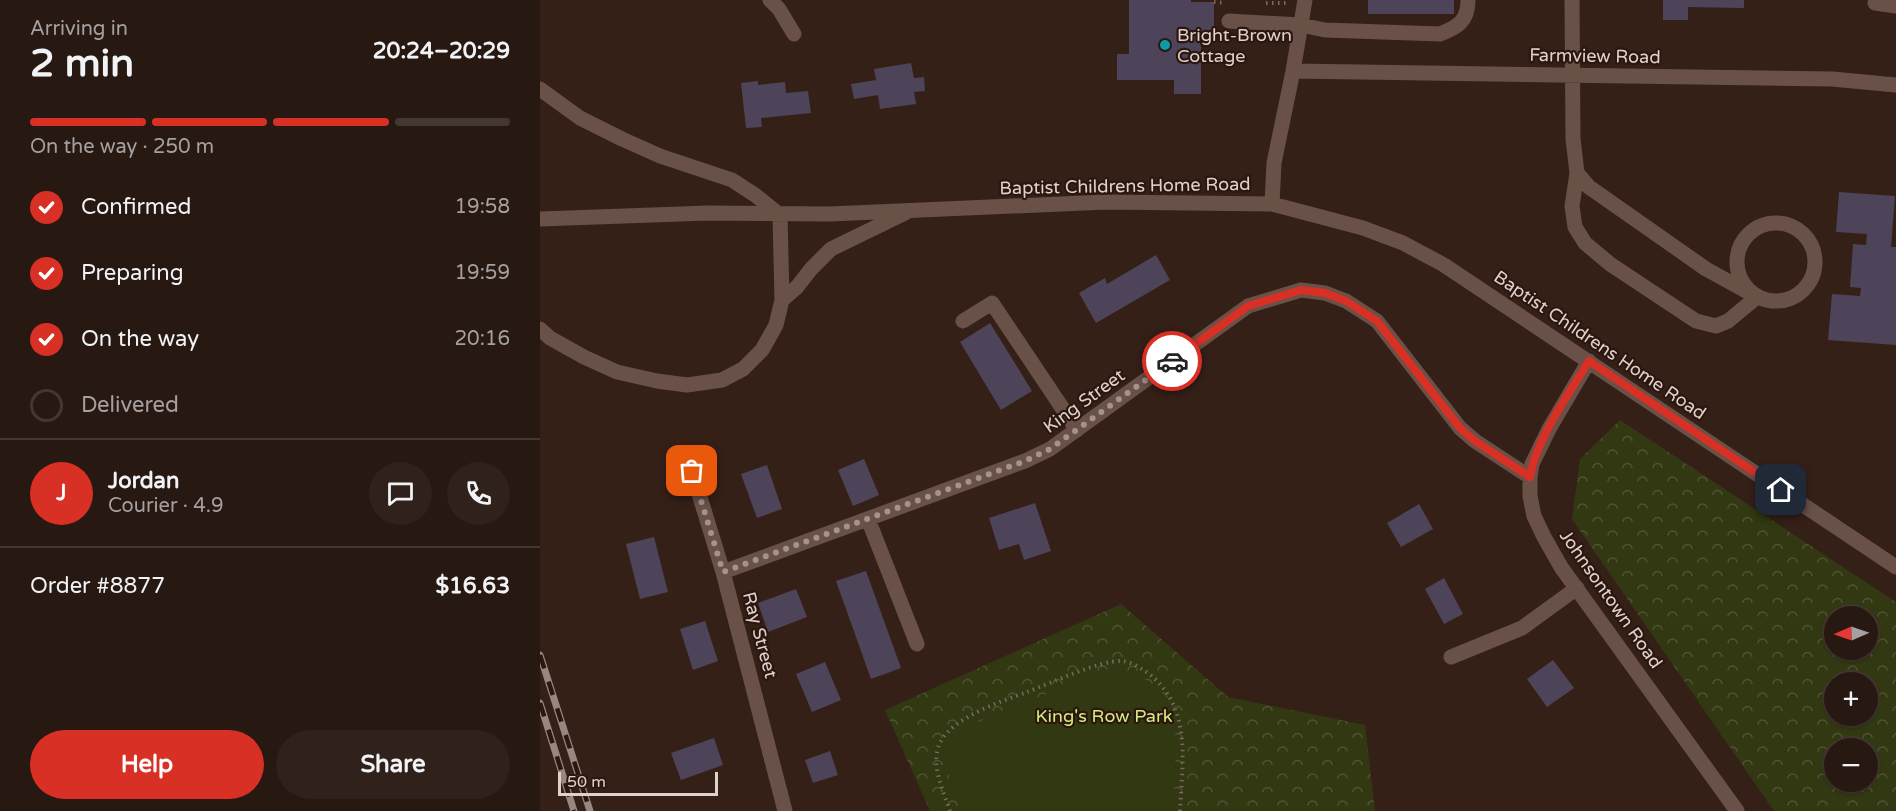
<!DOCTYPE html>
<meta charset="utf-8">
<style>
:root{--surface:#281812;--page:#30211b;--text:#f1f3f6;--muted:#a5a09f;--line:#443732;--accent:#d93025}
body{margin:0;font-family:"Varela Round",sans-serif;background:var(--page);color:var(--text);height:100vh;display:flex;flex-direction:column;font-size:22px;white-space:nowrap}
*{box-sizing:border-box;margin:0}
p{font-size:20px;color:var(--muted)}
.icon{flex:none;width:33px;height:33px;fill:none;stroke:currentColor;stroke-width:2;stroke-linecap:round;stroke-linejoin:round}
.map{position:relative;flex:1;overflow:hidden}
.side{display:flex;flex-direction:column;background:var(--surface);width:540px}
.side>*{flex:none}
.needle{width:39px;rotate:268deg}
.fabs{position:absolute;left:1284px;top:606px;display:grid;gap:12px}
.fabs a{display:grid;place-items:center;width:54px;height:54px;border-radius:50%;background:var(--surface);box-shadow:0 2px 4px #0004,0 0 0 2px var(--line);font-size:30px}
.scale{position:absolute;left:18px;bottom:15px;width:160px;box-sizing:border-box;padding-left:6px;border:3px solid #e0d1cc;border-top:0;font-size:16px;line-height:21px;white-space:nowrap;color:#e0d1cc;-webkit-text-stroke:4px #2b170f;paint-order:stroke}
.pin{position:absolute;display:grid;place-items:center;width:51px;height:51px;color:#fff;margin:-26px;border-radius:12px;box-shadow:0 3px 9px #0006}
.courier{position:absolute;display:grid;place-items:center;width:60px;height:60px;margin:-30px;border:4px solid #d93025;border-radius:50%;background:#fff;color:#222;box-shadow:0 2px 8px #0007}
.summary em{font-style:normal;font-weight:700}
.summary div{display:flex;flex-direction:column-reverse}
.summary{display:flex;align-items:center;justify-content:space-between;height:102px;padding:0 30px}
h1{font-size:39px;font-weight:700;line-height:45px}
.bar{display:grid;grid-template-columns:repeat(4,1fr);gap:9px 6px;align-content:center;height:72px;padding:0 30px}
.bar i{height:8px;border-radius:4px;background:var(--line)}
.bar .selected{background:var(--accent)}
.bar p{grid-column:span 4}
.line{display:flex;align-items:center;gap:15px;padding:0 30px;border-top:2px solid var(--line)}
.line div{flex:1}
.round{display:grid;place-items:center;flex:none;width:63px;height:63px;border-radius:32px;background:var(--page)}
ol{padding:0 30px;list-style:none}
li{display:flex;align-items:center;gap:18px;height:66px}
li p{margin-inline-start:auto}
li .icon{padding:6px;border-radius:50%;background:var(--accent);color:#fff;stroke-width:4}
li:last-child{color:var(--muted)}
li i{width:33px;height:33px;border:3px solid var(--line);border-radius:50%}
.button{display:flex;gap:12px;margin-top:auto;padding:12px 30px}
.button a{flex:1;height:69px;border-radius:36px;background:var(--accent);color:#fff;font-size:24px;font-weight:700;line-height:69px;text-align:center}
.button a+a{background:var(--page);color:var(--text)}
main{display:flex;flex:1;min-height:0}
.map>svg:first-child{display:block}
.forest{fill:url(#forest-crowns);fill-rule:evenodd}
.pitch{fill:#313812}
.building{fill:#4d4459}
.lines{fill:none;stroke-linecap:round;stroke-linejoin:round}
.path{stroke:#7a6861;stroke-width:4;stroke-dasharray:1.5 4.5;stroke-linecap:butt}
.minor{stroke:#695148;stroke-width:15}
.rail-casing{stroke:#988781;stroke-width:7}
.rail{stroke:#2b170f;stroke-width:4.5;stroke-dasharray:14;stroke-linecap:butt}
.done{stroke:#a4938d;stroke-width:6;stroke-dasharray:0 10.8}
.route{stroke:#d93025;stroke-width:8}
.culture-dot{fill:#0f9aa8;stroke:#2b170f;stroke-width:2}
.labels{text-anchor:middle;stroke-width:4.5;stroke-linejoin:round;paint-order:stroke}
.poi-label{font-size:18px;fill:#e0d1cc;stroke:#2b170f;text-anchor:start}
.street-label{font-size:18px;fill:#e0d1cc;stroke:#2b170f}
.park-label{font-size:18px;fill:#d4ec7e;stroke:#2b170f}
</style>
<main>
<section class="side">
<div class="summary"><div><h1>2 min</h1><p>Arriving in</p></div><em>20:24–20:29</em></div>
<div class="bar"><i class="selected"></i><i class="selected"></i><i class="selected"></i><i></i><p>On the way · 250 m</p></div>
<ol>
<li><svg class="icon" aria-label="check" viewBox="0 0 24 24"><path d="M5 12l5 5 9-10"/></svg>Confirmed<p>19:58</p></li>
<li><svg class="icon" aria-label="check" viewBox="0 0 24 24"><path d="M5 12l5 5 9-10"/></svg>Preparing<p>19:59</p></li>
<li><svg class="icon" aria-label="check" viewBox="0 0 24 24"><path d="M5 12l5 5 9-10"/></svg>On the way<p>20:16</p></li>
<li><i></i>Delivered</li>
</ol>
<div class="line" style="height:108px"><b class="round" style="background:var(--accent);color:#fff">J</b><div><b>Jordan</b><p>Courier · 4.9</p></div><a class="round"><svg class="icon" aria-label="chat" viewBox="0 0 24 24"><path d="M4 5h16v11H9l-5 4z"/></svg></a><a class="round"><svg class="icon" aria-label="phone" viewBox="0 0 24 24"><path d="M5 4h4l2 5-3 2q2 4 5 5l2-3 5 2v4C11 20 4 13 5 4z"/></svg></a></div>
<div class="line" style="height:78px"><div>Order #8877</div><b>$16.63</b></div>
<div class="button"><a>Help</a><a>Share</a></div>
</section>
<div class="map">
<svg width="1356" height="811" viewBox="0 0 1356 811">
<defs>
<pattern id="forest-crowns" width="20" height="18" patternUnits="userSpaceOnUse" patternTransform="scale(1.5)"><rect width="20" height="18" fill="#313812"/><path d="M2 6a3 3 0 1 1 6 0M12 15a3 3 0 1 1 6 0" fill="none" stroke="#4f5433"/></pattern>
</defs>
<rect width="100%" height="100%" fill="#352018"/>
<path class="forest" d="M 1080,420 L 1356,602 L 1356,811 L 1234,811 L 1032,519 L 1040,459 ZM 1294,616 L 1328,616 L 1328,650 L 1294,650 ZM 1294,682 L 1328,682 L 1328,716 L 1294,716 ZM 1294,748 L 1328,748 L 1328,782 L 1294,782 Z
M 581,604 L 688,697 L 825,725 L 835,811 L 390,811 L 345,710 Z"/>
<path class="pitch" d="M 568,669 L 596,674 L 620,689 L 634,715 L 636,749 L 633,811 L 420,811 L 403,753 L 415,737 L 436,723 Z"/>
<path class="building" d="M 589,0 L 651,0 L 651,2 L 674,2 L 674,36 L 661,36 L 661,94 L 634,94 L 634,80 L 577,80 L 577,54 L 589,54 Z
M 828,0 L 914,0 L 914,14 L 828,14 Z
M 1123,0 L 1204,0 L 1204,8 L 1148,7 L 1148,20 L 1123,20 Z
M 371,63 L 374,78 L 384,77 L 385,91 L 374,92 L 376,104 L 340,109 L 338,95 L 314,99 L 311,84 L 336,80 L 334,69 Z
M 218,81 L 218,85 L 245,82 L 246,93 L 268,91 L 271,113 L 221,118 L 222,127 L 206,128 L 201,83 Z
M 1299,192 L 1355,196 L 1351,247 L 1356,247 L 1356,345 L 1288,340 L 1292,294 L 1320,296 L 1321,288 L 1310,287 L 1313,244 L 1326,245 L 1327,234 L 1296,232 Z
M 616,255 L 630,280 L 556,323 L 539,293 L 565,278 L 567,284 Z
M 450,323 L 492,391 L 461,410 L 420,342 Z
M 324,459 L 339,495 L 313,506 L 298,470 Z
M 227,465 L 242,509 L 217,518 L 201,474 Z
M 495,503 L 511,551 L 484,560 L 479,544 L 459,550 L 449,518 Z
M 879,504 L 893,529 L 861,547 L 847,523 Z
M 114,537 L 128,592 L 100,599 L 86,544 Z
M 326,571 L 361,668 L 331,679 L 296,581 Z
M 904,578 L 923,614 L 904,624 L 885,589 Z
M 256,589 L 267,617 L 228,632 L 218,603 Z
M 165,621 L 178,661 L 153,670 L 140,629 Z
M 1013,660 L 1034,688 L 1007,707 L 987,679 Z
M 285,662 L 301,700 L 272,712 L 256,674 Z
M 174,738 L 183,765 L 141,780 L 131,753 Z
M 290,751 L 298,775 L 273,783 L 265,760 Z"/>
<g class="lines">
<path class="path" d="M 674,2 L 686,3
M 726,3 L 749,3
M 410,811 C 403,790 389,762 401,741 C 414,717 462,701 487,692 C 509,684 560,660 582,661 C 593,662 606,671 614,678 C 652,713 642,765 640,811"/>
<path class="minor" d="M 230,0 L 239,9 L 254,34
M 1032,0 L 1033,139 L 1037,173 L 1049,187 L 1166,269 L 1217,297 L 1188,321 L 1176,326 L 1156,321 L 1070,264 L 1045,243 L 1035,227 L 1032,206 L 1037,173
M 1335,3 L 1356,6
M 689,21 L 761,25 L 785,30 L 900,34 C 918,27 928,21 928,0
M 753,71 L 1292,79 L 1356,85
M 0,89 L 40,118 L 82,139 L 120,156 L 192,180 L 215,195 L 240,215
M 732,204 L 734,163 L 753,71 L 765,0
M 0,219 L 168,213 L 290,214 L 566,202 L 732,204 L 823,228 L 863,243 L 904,265 L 1356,567
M1197 262a39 39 0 1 1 78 0a39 39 0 1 1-78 0Z
M 242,300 L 257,287 L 271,269 L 291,249 L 365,213
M 423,321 L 452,303 L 537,430
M 0,329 L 10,338 L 44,357 L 77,372 L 117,381 L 147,385 L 182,380 L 203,369 L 222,350 L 236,325 L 242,300 L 240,215
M 1049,361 L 1009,429 L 992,464 L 990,477 L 990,496 L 994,516 L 1004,537 L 1021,567 L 1197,811
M 152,471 L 183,572 L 245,811
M 328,519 L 377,644
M 183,572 L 485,461 L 510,449 L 708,306 L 761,290 L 785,293 L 806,301 L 837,321 L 920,428 L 935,441 L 990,477
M 911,657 L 982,628 L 1037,588"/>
<defs>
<path id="rail" d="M 0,655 L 50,811
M 0,703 L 34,811"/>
</defs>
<use href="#rail" class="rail-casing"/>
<use href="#rail" class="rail"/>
</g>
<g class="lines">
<path class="done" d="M 152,471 L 183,572 L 485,461 L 510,449 L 632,361"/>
<path class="route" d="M 632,361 L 708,306 L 761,290 L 785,293 L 806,301 L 837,321 L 920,428 L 935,441 L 990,477 C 995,441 1030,392 1049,361 L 1241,490"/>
</g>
<circle class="culture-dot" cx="625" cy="45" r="6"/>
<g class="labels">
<g class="poi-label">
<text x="637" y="41">Bright-Brown<tspan x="637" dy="21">Cottage</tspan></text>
</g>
<g class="street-label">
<text transform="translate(1055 56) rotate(1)" y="6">Farmview Road</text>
<text transform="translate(585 186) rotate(-1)" y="6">Baptist Childrens Home Road</text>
<text transform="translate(1060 345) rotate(34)" y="6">Baptist Childrens Home Road</text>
<text transform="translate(544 401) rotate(-36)" y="6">King Street</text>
<text transform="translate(1071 599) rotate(55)" y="6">Johnsontown Road</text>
<text transform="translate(220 635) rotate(75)" y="6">Ray Street</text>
</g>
<g class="park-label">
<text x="564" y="722">King's Row Park</text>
</g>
</g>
</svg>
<div class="fabs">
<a><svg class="needle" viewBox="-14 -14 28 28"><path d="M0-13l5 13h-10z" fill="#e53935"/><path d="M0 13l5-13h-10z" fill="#a5a09f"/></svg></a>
<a>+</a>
<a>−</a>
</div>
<div class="scale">50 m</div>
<div class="pin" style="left:152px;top:471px;background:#ea580c"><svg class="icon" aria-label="bag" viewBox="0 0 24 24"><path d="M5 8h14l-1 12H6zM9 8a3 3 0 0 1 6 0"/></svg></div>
<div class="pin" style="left:1241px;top:490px;background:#1f2937"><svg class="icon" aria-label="home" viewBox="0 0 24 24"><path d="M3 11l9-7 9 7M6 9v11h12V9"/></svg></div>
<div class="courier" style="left:632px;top:361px"><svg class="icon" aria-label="car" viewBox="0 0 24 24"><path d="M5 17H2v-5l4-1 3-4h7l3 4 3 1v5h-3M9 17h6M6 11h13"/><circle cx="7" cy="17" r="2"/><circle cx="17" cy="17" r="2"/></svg></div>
</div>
</main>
